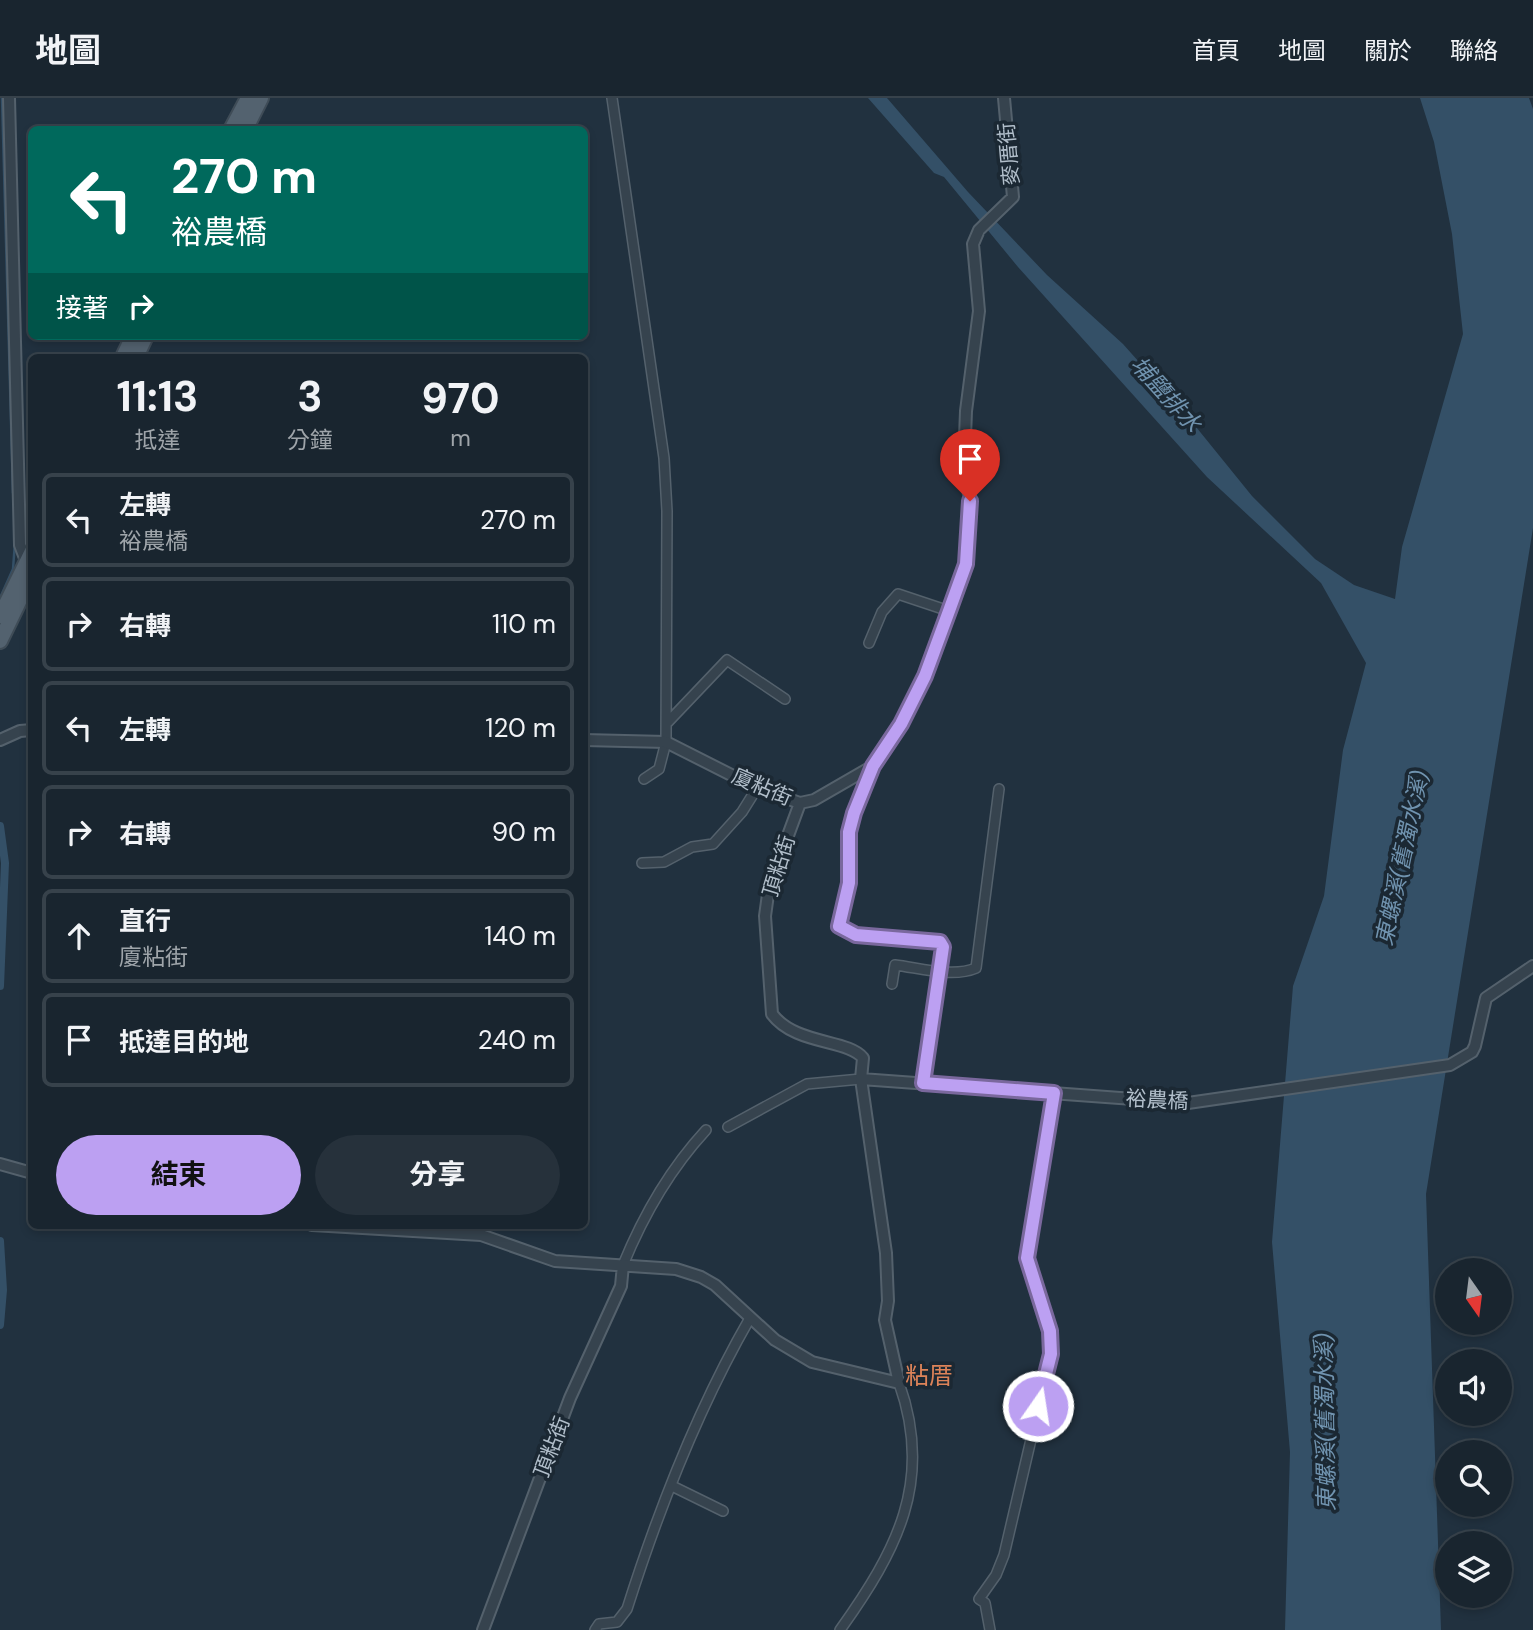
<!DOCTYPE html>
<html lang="zh-TW">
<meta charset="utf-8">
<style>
:root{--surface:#19252f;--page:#26313b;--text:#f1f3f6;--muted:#9fa5aa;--line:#37424b;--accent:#bca0f2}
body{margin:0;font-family:"DM Sans","Noto Sans TC",sans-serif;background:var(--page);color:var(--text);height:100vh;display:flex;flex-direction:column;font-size:26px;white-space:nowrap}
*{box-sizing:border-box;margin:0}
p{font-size:23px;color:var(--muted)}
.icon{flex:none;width:38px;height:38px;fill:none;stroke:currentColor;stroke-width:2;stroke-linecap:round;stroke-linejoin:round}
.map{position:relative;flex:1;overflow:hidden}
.details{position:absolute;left:28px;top:256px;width:560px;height:875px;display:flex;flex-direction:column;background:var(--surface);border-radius:10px;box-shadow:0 4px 10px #0003,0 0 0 2px var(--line)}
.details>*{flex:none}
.guide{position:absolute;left:28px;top:28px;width:560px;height:214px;border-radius:10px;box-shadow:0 4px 10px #0003,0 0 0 2px var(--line);background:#00695c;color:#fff;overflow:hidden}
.needle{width:46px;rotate:166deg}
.controls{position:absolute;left:1435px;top:1160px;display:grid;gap:14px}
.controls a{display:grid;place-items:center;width:77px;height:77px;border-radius:50%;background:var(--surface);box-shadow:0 4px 10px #0003,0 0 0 2px var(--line);font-size:35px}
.pin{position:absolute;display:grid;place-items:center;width:60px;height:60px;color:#fff;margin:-72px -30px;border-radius:50% 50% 50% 0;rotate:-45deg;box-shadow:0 0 7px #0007}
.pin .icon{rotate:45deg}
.me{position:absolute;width:77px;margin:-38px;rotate:13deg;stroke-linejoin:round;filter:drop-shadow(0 0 5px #0008)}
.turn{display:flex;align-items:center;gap:24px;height:147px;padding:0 28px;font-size:32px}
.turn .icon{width:91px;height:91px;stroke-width:2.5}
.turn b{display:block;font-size:49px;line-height:60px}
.then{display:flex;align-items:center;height:66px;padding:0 28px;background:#0003;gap:14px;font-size:26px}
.eta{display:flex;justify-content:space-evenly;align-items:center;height:119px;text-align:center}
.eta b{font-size:42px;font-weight:700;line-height:49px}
.button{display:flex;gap:14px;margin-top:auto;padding:14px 28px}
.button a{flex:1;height:80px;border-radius:42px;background:var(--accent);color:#111;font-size:28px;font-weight:700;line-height:80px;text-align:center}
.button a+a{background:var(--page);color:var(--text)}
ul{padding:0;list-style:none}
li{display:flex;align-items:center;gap:21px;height:94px;margin:0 14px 10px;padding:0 14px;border:4px solid var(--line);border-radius:10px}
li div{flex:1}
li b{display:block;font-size:26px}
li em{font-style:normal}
header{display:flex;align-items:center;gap:42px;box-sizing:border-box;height:98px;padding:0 35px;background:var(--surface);border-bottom:2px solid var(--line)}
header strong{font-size:33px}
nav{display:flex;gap:38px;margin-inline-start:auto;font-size:24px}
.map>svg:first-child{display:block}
.water{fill:#345067}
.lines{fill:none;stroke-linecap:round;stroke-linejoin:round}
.stream{stroke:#345067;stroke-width:2.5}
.canal{stroke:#345067;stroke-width:8}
.minor-casing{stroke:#54616c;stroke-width:12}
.tertiary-casing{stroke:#54616c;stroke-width:14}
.primary-casing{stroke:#3f4c57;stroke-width:18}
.minor{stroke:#36434e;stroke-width:9}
.tertiary{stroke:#36434e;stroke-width:10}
.primary{stroke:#53626f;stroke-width:14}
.route-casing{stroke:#7a689d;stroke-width:18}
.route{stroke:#bca0f2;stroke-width:12}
.labels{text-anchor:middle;stroke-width:7;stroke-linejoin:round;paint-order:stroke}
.street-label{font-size:21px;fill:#b1beca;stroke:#1b2833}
.water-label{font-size:23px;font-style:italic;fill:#7093af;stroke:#1b2833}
.quarter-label{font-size:24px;fill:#dd8359;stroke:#1b2833}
</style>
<header>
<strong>地圖</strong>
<nav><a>首頁</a><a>地圖</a><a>關於</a><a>聯絡</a></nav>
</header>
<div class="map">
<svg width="1533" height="1532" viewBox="0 0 1533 1532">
<rect width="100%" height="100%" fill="#21313f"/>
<!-- water -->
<path class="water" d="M868 0H887L968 94 1047 177 1123 246 1188 319 1252 398 1315 461 1354 487 1395 501 1402 449 1463 236 1452 136 1434 44 1420 0H1529L1533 11V430L1426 1096 1441 1532H1285L1290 1354 1272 1144 1293 888 1324 798 1343 652 1366 565 1321 485 1207 379 1018 169 944 79 934 75Z"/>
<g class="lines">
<!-- stream -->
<path class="stream" d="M2 0 13 395
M0 500 13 471 15 444"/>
<!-- canal -->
<path class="canal" d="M0 728 5 765 0 888
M0 1143 3 1192 0 1227"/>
<!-- minor casing -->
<g class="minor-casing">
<path id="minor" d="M612 0 664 360 667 413 666 644 659 671 644 681
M869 545 882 514 898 496 949 513
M668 624 727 562 785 601
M873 668 849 734V785L839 828 856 837 940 844 943 849 923 985
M642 765 664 764 692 749 713 746 742 714 757 690
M892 886 895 867C920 870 953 880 976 870L999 691
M728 1029 807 986 861 981
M623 1167C643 1118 670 1071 706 1032
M672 1388 723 1413
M595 1532 599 1526 617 1524 627 1511C659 1410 697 1312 750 1220
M840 1532C897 1452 934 1383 899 1285
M990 1532 985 1505 979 1501 996 1477 1004 1457 1051 1256 1048 1221 1027 1160 1054 995"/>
</g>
<!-- tertiary casing -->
<g class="tertiary-casing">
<path id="tertiary" d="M9 0 20 447 28 468
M0 642 20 633 32 632
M584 642 666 644 757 690 800 705 814 702 873 668 902 626 925 577 966 466 970 403 964 366 966 313 979 213 973 146 979 132 1013 99 1004 0
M861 981 1188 1005 1450 967 1472 954 1475 948 1486 900 1533 868
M0 1066 32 1075
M312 1127 481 1137 555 1163 676 1171 701 1179 715 1187 775 1242 812 1264 899 1285 885 1222 888 1203 886 1155 861 981 863 960C848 941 795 947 772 916L765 818 769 789 800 705
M483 1532 570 1300 621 1188 623 1167"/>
</g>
<!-- primary casing -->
<g class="primary-casing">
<path id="primary" d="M231 32 248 0
M245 32 261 0
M123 259 133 238
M136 259 146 238
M0 518 32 453
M0 543 32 477"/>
</g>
<!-- minor -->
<use href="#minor" class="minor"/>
<!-- tertiary -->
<use href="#tertiary" class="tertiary"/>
<!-- primary -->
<use href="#primary" class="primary"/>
</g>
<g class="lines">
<!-- route casing -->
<g class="route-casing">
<path id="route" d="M970 403 966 466 949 513 925 578 901 626 873 668 854 715 849 734V785L839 828 856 837 940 844 943 849 923 985 1054 995 1027 1160 1050 1233 1051 1256 1038 1308"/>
</g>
<!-- route -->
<use href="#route" class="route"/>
</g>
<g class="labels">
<!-- street labels -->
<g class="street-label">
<text transform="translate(1009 56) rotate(-95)" y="7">麥厝街</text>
<text transform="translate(762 689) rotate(23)" y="7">廈粘街</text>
<text transform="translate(779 768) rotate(-73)" y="7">頂粘街</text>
<text transform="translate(1157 1002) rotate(3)" y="7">裕農橋</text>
<text transform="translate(552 1349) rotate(-69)" y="7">頂粘街</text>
</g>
<!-- water labels -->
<g class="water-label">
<text transform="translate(1166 296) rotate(48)" y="8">埔鹽排水</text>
<text transform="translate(1402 760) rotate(-78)" y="8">東螺溪(舊濁水溪)</text>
<text transform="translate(1325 1324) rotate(-91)" y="8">東螺溪(舊濁水溪)</text>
</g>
<!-- quarter labels -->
<g class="quarter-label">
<text x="929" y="1286">粘厝</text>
</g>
</g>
</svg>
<div class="controls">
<a><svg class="needle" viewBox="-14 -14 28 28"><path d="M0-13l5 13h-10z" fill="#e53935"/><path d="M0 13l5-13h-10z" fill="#9fa5aa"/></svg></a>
<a><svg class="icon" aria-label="sound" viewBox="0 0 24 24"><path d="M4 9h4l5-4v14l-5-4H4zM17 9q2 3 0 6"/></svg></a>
<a><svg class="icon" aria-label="search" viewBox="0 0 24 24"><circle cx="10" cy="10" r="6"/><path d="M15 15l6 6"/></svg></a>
<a><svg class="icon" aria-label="layers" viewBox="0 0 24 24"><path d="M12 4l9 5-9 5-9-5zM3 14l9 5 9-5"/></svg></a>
</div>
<div class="pin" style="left:970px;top:403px;background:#d93025"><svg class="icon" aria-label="arrive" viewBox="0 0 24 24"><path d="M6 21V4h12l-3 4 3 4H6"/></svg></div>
<svg class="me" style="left:1038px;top:1308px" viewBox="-20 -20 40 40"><circle r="17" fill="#bca0f2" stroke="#fff" stroke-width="3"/><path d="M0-11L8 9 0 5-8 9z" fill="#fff"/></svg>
<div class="guide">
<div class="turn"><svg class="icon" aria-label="left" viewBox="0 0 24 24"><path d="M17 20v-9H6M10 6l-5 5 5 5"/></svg><div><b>270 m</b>裕農橋</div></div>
<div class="then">接著<svg class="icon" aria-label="right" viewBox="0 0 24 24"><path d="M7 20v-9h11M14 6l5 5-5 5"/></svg></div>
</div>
<section class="details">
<div class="eta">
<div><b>11:13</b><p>抵達</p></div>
<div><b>3</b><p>分鐘</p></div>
<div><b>970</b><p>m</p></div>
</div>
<ul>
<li><svg class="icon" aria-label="left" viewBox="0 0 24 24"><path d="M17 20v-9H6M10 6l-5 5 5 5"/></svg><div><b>左轉</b><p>裕農橋</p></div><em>270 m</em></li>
<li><svg class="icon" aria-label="right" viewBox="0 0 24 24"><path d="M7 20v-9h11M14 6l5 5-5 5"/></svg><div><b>右轉</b></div><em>110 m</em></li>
<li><svg class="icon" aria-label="left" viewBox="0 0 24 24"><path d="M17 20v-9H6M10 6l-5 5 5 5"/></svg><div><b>左轉</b></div><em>120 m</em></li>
<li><svg class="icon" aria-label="right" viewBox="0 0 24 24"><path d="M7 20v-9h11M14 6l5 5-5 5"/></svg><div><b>右轉</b></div><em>90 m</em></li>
<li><svg class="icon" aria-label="ahead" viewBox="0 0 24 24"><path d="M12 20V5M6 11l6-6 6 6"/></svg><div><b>直行</b><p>廈粘街</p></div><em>140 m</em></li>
<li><svg class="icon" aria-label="arrive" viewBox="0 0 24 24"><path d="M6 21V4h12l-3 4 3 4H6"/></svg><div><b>抵達目的地</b></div><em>240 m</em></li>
</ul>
<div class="button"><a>結束</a><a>分享</a></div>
</section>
</div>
